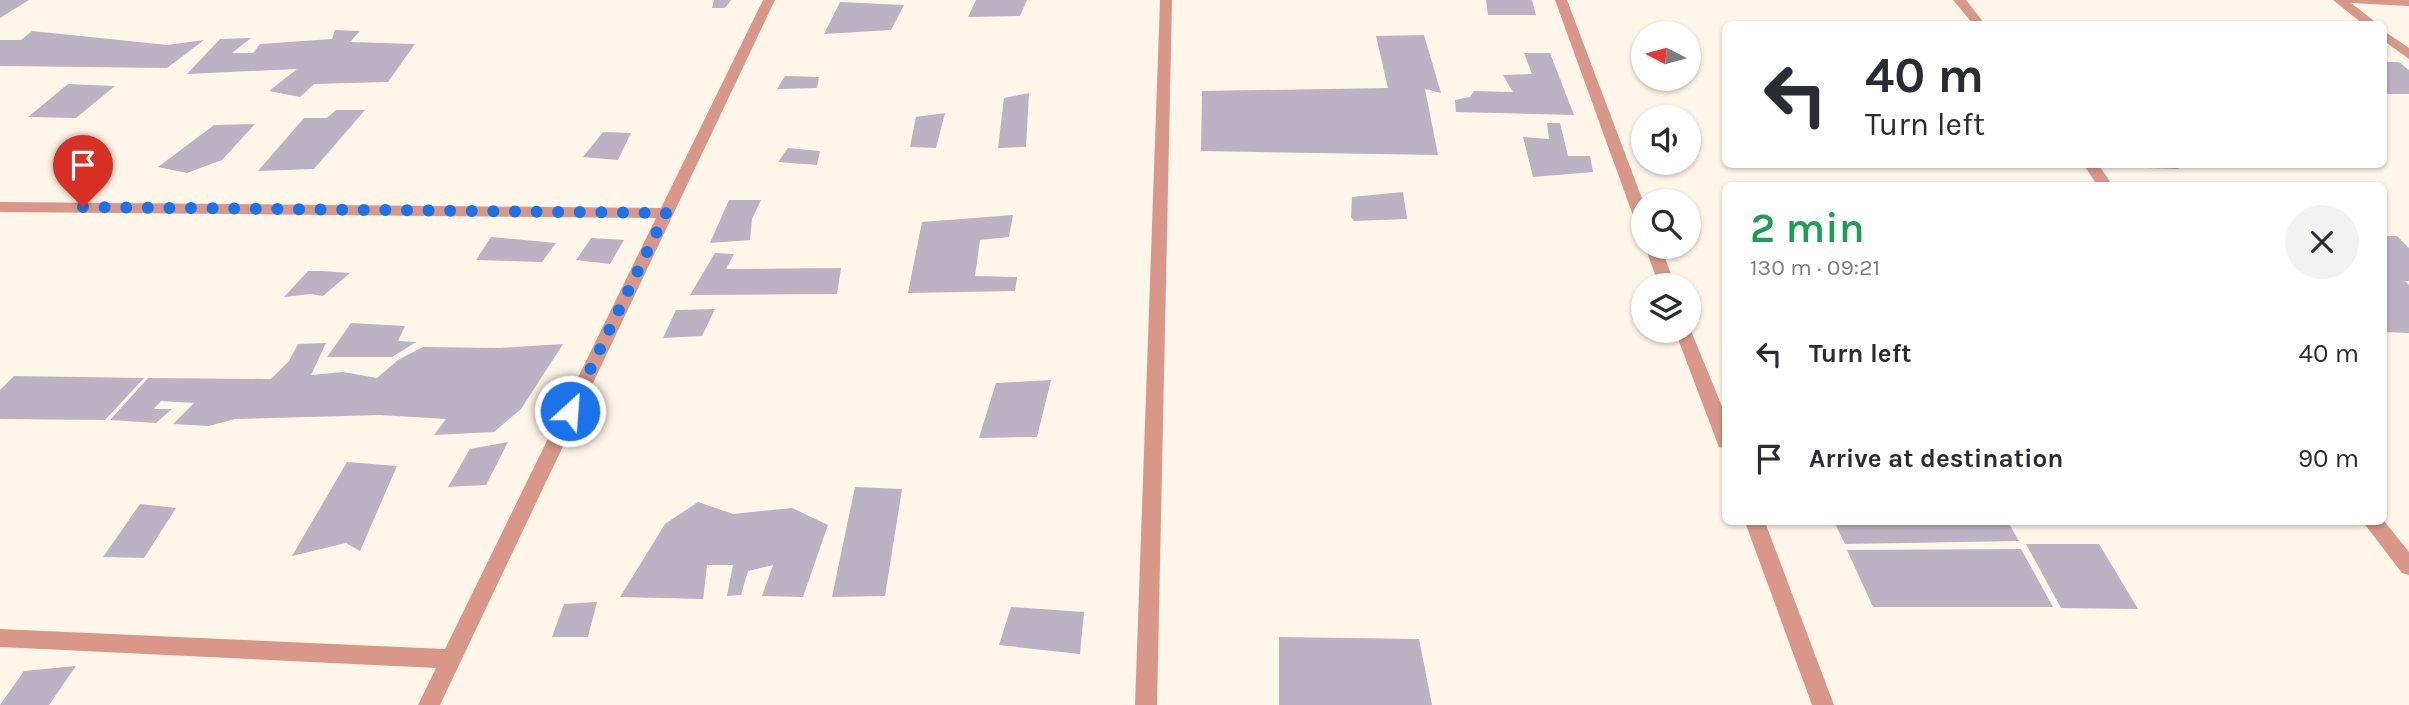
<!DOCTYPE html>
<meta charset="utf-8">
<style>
:root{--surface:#fff;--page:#f2f2f3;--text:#2b2b33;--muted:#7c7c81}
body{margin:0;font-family:Karla,sans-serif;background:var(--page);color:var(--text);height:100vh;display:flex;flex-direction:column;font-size:26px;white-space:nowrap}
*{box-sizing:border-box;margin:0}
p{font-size:23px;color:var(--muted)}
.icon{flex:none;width:38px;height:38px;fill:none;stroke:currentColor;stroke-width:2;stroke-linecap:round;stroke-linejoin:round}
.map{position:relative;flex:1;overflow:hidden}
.drawer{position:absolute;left:1722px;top:182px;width:665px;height:343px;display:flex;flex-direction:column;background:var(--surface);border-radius:10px;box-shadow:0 2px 5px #0004}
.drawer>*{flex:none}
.hud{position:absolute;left:1722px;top:21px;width:665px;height:147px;border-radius:10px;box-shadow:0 2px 5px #0004;background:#fff;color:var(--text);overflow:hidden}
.needle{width:46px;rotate:276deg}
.fabs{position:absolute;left:1631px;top:21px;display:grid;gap:14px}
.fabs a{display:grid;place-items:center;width:70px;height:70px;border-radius:50%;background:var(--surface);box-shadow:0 2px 5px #0004;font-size:35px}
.pin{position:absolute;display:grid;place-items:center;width:60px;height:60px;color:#fff;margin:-72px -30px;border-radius:50% 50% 50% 0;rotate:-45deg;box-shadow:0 0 7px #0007}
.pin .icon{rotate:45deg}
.me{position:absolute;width:77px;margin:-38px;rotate:26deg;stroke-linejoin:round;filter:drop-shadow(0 0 5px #0008)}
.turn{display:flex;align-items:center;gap:24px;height:147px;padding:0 28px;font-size:32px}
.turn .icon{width:91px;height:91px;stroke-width:2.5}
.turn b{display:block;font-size:49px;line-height:60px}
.round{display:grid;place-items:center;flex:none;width:74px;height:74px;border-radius:37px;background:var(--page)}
.overview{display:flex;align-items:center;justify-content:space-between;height:119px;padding:0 28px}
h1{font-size:42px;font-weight:600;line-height:52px;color:#1e9e55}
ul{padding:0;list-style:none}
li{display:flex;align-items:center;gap:21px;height:105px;padding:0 28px}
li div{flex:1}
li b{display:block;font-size:26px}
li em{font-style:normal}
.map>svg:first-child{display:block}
.building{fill:#bbb2c3}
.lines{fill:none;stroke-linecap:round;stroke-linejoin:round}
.minor{fill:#d89789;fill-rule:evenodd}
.route{stroke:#1a73e8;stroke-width:12;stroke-dasharray:0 21.6}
</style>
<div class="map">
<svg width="2409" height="705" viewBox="0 0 2409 705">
<rect width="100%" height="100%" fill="#fef6e8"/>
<!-- building -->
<path class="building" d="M0 0H29L0 18Z
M714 0H731L725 8H712Z
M976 0H1027L1020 16 968 17Z
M1486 0H1532L1536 15H1488Z
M840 2 904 5 891 30 824 34Z
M335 30 360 31 350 42 415 44 388 82 314 84 300 97 269 91 297 69 187 74 220 39 251 38 232 53H253L260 44 332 39Z
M32 31 167 45 204 40 167 68 0 66V40H21Z
M1424 35 1441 93 1425 89 1438 155 1201 151 1202 91 1388 88 1376 36Z
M1524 53H1550L1574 115 1456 112 1455 100 1470 97 1474 91 1513 92 1503 75 1532 74Z
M2384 62H2399L2409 70V94H2384Z
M785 76 819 77 817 88 777 89Z
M68 84 115 86 76 118 28 117Z
M1029 93 1026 147 998 148 1004 98Z
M336 110H365L314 169 258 171 304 118H327Z
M945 113 936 148 910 147 916 117Z
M1547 123H1560L1568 156H1590L1593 172 1533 177 1523 137 1549 139Z
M255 124 222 160 187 173 158 167 214 125Z
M603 132 631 133 618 160 583 157Z
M788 148 820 151 817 165 778 162Z
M2141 164H2175L2179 169 2144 168Z
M1403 192 1407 219 1354 221 1351 217 1352 197Z
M729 200H761L752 219 750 240 710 243Z
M1013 215 1009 237 980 240 975 276 1017 277 1015 291 908 293 922 222Z
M2384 236H2397L2409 248V281H2405L2409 285V333L2384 332Z
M491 237 556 243 542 262 476 260Z
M591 238 624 240 610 264 576 260Z
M715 253 734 254 726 269 841 268 837 294 690 295Z
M308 271H322L350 273 323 296 311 294 284 297Z
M715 309 702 336 663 338 676 310Z
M351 323 405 326 398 341 416 342 392 357H327Z
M326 343 311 375 343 372 377 378 398 360 423 347 499 348 563 344 521 409 494 432 434 435 446 419 380 415 235 419 209 426 173 424 194 403 161 401 154 409H172L156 423 110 420 148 378 271 379 289 361 298 344Z
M14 376 144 378 105 420 0 419V390Z
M1051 380 1037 437 979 438 996 383Z
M508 442 486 485 448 487 470 449Z
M347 462 397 466 360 551 346 543 292 556Z
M855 487 902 489 885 596 832 597Z
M698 502 733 514 792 508 828 525 803 597 762 596 773 565 748 571 741 595 727 596 733 565H707L703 599 620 597 665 524Z
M140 504 176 508 144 558 103 557Z
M1834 522H2008L2019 541 1845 544Z
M2026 544H2099L2138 609 2061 608Z
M2021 549 2053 607H1873L1847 550Z
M597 602 588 637H552L564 604Z
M1011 607 1084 612 1080 654 999 645Z
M1279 637 1419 639 1432 705H1279Z
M76 666 49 705H0L24 671Z"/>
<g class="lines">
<!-- minor -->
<path class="minor" d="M763 0H775L440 705H418L436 668 0 647V629L445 649 656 218 0 212V202L661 208Z
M1160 0H1172L1157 705H1135Z
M1555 0H1567L1643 201V226L1635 221Z
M1953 0H1966L1985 24H1973Z
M2333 0H2409V6L2351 3 2378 24H2363Z
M2384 31 2409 48V59L2384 41Z
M2083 164H2098L2113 186H2098Z
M1645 247H1661L1675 285H1659Z
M1689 326 1726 416V449L1719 447 1717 442 1675 331H1689Z
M2384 521 2409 552V575L2402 573 2363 522Z
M1745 522H1765L1834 705H1812Z"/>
</g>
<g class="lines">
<!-- route -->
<path class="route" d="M83 207 666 213 570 411"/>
</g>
</svg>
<div class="fabs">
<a><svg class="needle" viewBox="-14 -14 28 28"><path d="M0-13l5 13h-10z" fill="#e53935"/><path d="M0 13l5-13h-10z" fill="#7c7c81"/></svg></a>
<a><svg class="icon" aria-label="sound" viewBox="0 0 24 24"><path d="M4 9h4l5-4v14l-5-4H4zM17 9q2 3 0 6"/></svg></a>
<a><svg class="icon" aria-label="search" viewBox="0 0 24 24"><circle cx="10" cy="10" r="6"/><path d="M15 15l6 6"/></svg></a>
<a><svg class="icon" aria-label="layers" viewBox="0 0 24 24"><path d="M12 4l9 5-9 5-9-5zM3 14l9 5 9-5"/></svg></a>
</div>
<div class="pin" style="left:83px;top:207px;background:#d93025"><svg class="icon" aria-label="arrive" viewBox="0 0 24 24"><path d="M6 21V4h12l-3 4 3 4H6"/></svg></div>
<svg class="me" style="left:570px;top:411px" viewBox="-20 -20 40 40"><circle r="17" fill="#1a73e8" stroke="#fff" stroke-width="3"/><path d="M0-11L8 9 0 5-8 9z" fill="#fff"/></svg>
<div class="hud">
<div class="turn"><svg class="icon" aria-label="left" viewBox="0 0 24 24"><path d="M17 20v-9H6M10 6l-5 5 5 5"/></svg><div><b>40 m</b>Turn left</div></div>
</div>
<section class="drawer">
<div class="overview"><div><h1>2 min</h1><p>130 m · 09:21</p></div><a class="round"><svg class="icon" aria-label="close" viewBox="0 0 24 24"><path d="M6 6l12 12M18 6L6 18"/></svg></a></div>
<ul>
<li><svg class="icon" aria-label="left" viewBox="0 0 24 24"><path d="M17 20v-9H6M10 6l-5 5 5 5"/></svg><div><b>Turn left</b></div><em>40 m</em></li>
<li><svg class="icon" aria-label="arrive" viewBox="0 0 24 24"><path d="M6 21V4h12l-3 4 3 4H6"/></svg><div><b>Arrive at destination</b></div><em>90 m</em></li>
</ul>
</section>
</div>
